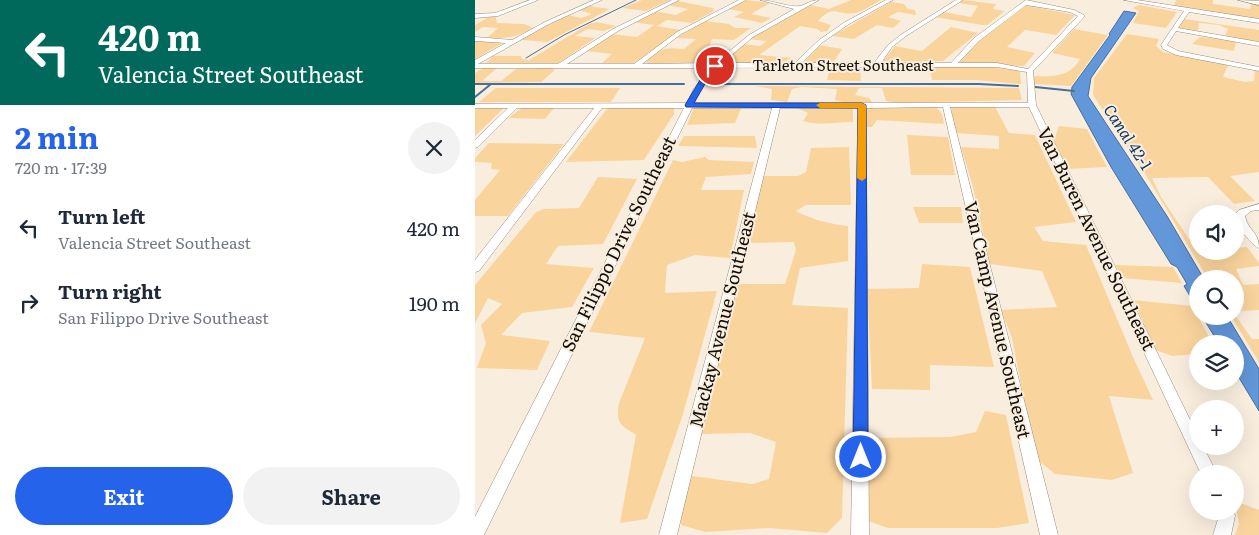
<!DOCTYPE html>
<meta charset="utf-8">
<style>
:root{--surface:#fff;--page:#f2f2f3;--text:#1f2937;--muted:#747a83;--accent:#2563eb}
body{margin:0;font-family:Literata,serif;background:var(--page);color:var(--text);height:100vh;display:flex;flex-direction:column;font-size:19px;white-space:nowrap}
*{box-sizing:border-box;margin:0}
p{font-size:16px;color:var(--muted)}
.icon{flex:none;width:28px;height:28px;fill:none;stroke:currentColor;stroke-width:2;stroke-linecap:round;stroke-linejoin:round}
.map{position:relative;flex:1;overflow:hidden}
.side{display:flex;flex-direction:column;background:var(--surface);width:475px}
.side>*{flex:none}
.banner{background:#00695c;color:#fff;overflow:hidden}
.fabs{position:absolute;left:714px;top:205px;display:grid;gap:10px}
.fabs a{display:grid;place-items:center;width:55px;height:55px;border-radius:50%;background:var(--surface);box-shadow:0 5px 20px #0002;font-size:25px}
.pin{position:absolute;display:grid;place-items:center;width:42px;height:42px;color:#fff;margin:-21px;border:2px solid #fff;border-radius:50%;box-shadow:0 1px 5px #0007}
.me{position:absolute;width:55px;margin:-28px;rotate:0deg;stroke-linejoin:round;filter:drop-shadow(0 0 4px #0008)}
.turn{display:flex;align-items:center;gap:18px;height:105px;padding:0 15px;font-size:22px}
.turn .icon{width:65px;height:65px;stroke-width:2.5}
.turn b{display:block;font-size:35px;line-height:42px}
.round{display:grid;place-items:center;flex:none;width:52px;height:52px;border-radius:26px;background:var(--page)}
.overview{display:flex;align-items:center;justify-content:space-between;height:85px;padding:0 15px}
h1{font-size:30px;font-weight:700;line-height:38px;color:var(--accent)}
.primary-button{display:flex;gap:10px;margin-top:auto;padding:10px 15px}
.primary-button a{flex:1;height:58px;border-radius:30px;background:var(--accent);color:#fff;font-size:20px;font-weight:700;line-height:58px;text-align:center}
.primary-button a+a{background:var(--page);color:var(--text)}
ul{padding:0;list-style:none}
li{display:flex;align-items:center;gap:15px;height:75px;padding:0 15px}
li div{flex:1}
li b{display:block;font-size:19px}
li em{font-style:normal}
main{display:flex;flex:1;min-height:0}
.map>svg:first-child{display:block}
.green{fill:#fad49d}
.water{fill:#6297da;stroke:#4a6e9b}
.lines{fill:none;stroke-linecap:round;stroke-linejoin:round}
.stream-far1{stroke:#4a6e9b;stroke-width:1}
.stream{stroke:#4a6e9b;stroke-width:2}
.minor-casing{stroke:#968c7e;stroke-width:1}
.minor{fill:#fff;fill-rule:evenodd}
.route{fill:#2563eb;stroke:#184099}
.slow{fill:#f59e0b}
.labels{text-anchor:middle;stroke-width:4;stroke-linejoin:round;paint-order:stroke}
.far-street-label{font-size:15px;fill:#120e09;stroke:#f9eede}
.far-water-label{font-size:16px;font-style:italic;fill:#133762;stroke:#f9eede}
.street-label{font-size:18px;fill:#120e09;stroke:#f9eede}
</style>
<main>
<section class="side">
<div class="banner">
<div class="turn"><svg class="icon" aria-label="left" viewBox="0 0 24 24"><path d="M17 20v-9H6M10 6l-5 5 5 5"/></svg><div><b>420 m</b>Valencia Street Southeast</div></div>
</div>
<div class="overview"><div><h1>2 min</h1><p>720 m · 17:39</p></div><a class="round"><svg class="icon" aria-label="close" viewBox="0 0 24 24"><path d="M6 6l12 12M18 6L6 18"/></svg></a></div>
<ul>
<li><svg class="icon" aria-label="left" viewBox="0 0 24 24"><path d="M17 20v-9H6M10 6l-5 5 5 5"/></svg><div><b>Turn left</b><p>Valencia Street Southeast</p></div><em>420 m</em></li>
<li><svg class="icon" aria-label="right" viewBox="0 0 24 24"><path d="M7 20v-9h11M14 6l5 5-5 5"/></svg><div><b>Turn right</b><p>San Filippo Drive Southeast</p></div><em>190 m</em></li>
</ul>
<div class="primary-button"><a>Exit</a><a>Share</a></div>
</section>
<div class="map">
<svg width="784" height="535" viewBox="0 0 784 535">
<rect width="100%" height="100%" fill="#f9eede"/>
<!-- green -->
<path class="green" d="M167 0H195L171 11 147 8Z
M272 0 295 3 276 14 296 18 287 23 259 17 269 12 253 9Z
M376 0H406C398 4 388 12 380 13 362 16 359 3 343 21L356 25 352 31 346 32 342 29 325 26 284 55 317 58 306 63H252V59L268 44 285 46 292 41 274 39 335 5 354 9Z
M488 0 521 4 518 9 530 11 512 25H507L460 17 468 12 496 17 503 6 484 3Z
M701 0H738V4L775 9 776 3 784 4V20L699 6Z
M203 1 238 8 239 11 217 23 192 20 182 26 206 30 159 63H127L137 54 111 51 135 34 162 37 179 25 157 22 179 11 201 15 213 9 193 5Z
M416 2 429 4 433 9 440 10 441 15 423 12 413 17 426 21 418 28 402 25 379 39 357 36Z
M550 5 600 15 581 35 550 30 532 47 560 53 549 66 486 63 483 61 495 47Z
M664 5 702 12 691 28 658 23 664 11 658 8Z
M114 6 135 9 72 42 48 40V38L93 15 106 18 117 14 104 10Z
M14 17H21L22 23 49 24 58 28C42 37 31 39 12 38L23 28 8 27 0 32V25Z
M709 19 784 30V42L750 36 753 29 744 25 724 23 723 31 704 28Z
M230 21 254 24 260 28H276L259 40 237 39 234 47 249 48C229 70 201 64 173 63L171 61C186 48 189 47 209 49L221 39 201 38Z
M121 22 141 26 129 31 113 29 100 36 120 38 84 63H11L18 56H46L47 59 54 60 114 24Z
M476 27 503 33 468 61 407 62 420 46 447 51Z
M599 29 633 35 596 86 559 84 558 78 560 76C579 77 596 76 605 59L577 53Z
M652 34 684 39 681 46 688 52 753 65 748 77 770 82 779 81 780 70 784 71V172L755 176 780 201 759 204 733 177 677 178 686 197 722 251H760V248L772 247 784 263V266L761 269 768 285 784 284V310L760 311V279H733L671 175 618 95 619 78Z
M725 37 761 41 759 51 717 44Z
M0 40 26 43V44L0 59Z
M344 45 367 49 358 63 329 62Z
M355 67H385L386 81 352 80Z
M455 67H515L545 71 546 84 501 80H457Z
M8 68H22L7 81H26L41 69 76 68 80 70 66 82 0 83V73Z
M280 86 544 88 547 100 422 103 411 101 407 88H384L380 95 394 98 397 102H368L360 100 362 89 326 87 317 89 312 102 296 100 297 89Z
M21 88H145L136 102H4Z
M267 106 260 123 212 125 219 107Z
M74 107 79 108 70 119 33 118 47 108Z
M137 107 199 108V114L169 160 91 162 131 110Z
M320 107H378V122C360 122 345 126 328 121L333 113Z
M461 107 467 114 469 124 402 120 397 127H390L391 109 393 108Z
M476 107H520L534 133 560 135 601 222 559 227 568 241 611 245 658 357 678 400 634 396 658 473 637 480 580 474 560 458 537 338 526 310 582 307 567 271 515 264 498 187 486 147 524 149V136L481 133Z
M0 108H29L0 136Z
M584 126 612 129 632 167 592 169 578 143Z
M432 135 473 137 480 175H436Z
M209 136H280L282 148 203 146Z
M14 143 89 144 33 216H0V200L25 170 16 169 17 163 0 162V158Z
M374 147 376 205H331L321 211C338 220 355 224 373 226V261L325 268 317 305 373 308 367 518 352 533 294 528 230 532 206 525 207 504 217 476 277 484 294 479 301 442 275 433 226 434 263 284H310L321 250 319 242 272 243 288 176H323L331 172 336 148Z
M230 157 234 160 279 162 276 174 231 177 226 190H269L255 258 220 255 192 265 190 293 242 291 208 414 172 519 145 523 161 435C146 425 140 424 144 403L170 338 114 332 198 160 207 162Z
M123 177 162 179 128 244 83 246 71 264 119 268 97 307 47 313 26 335 75 341 62 370 2 368 11 343 6 325 27 304 13 298 0 323V285L61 212 69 209 104 208Z
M438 207H486L488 223H444Z
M447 264 495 267 519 367 455 365V390L397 389 392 289 444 288Z
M640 265 698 267 707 283 647 278Z
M658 300 717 306 738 344H722V354L697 356 681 350Z
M760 315 777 339H784V362L756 316Z
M510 411 531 415 554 523 522 528H413L393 521 394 438 475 437 501 432Z
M760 501 784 510V535H760L764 524Z"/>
<!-- water -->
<path class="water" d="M649 11 661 13 616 78 613 96 692 216 729 279H722V308L709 286 712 284 702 267 696 264 636 167 596 94 597 87 635 35 634 34Z
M727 316H752L784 369V411L760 371V344H744Z"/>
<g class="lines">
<!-- stream-far1 -->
<path class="stream-far1" d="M51 58 89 35 161 0"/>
<!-- stream -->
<path class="stream" d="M0 84H209
M234 84H504L543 86
M560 87 599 91
M0 97 16 84"/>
<!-- minor casing -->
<g class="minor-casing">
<path id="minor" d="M55 0H63L23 16 0 18V14L20 13Z
M119 0H127L74 24 3 64H83L138 29 197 0H204L143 31 92 64H159L202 32 264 0H271L206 34 167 64 240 63 274 35 319 9 285 0C296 0 316 8 325 6 332 4 336 0 344 0L278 37 247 63H320L344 40 370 22 411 0H418L374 24 348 42 327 63H399L413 45 427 34 481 0H488L431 36 417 47 406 63H476L499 38 551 0 599 10 609 15V17L558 71 561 105 722 434V446H728L742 474H726L554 107H475L583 535H565L468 107 391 108 394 535H376L383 108H305L202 535H184L297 108H217L9 535H0V517L209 108H127L4 271 0 272V260L119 108H42L3 147 0 148V140L33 108H0V104L212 103 219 88 236 68H0V60L31 43 0 41V37L37 40 70 22ZM551 5 595 12 603 16 553 69 522 63H483L504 41ZM397 67H522L552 72 553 103H219L226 88 243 68Z
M649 0H662L784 19V23L714 12 703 28 784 42V46L701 31 692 45 703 51 784 67V71L701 55 688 49 686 45 709 11Z
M763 0 784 1V5Z
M784 204V210L776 211 770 216C773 231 784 231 784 248 777 246 760 224 760 217 760 214 762 212 764 210Z
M743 511H759L760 516 756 535H738L744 516Z"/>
</g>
<!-- minor -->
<use href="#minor" class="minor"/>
</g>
<!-- route -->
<path class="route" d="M238 64 244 66 234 77 219 103H387L391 105 393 457 391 462 386 464 380 462 378 457 383 108 211 107 210 105 228 75Z"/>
<!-- slow -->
<path class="slow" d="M387 103 391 105V178L387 181 382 178 383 108H345L341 105 345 103Z"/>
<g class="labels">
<!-- far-street labels -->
<g class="far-street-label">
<text x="368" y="71">Tarleton Street Southeast</text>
</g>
<!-- far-water labels -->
<g class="far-water-label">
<text transform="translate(653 137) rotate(57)" y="6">Canal 42-1</text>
</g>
<!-- street labels -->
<g class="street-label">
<text transform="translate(621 239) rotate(64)" y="6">Van Buren Avenue Southeast</text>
<text transform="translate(144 244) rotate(-64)" y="6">San Filippo Drive Southeast</text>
<text transform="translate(248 320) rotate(-76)" y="6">Mackay Avenue Southeast</text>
<text transform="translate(522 320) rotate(77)" y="6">Van Camp Avenue Southeast</text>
</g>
</g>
</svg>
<div class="fabs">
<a><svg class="icon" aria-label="sound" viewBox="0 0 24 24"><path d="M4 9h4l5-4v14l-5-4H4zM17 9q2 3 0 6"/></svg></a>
<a><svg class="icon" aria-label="search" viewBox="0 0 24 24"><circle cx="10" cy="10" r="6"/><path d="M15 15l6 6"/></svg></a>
<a><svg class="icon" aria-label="layers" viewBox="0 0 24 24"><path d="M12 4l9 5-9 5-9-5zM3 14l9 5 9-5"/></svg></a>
<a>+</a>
<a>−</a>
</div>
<div class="pin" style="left:240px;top:66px;background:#d93025"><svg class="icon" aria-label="arrive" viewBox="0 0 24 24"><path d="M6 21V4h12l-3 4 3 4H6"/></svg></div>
<svg class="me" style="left:386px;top:457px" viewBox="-20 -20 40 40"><circle r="17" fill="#2563eb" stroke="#fff" stroke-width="3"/><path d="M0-11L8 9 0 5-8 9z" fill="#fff"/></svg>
</div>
</main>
